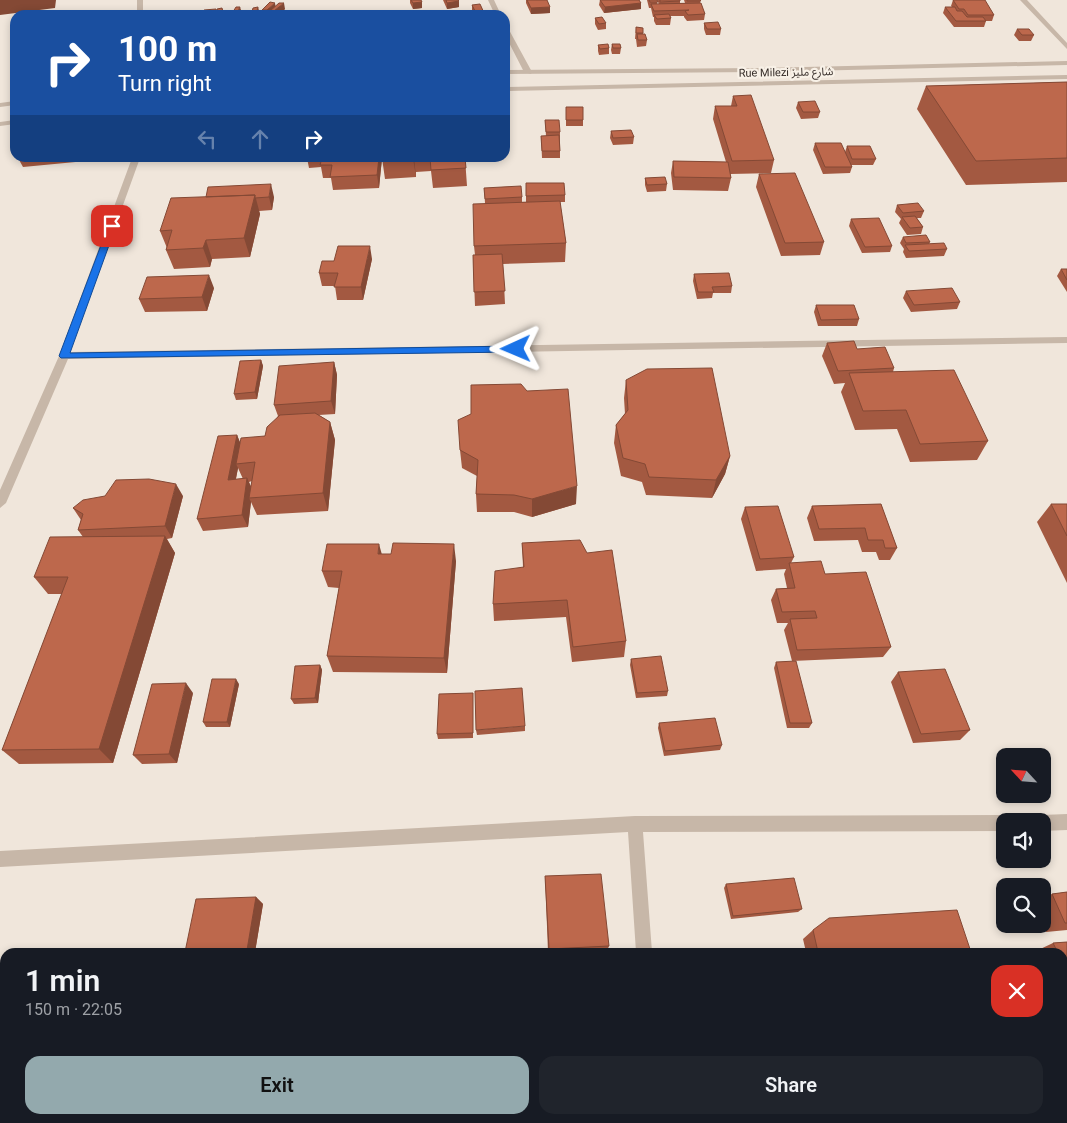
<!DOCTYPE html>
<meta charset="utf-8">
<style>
:root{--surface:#171b24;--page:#20242c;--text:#f1f3f6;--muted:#9ea1a6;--accent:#93a9ad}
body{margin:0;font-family:Roboto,"Noto Sans Arabic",sans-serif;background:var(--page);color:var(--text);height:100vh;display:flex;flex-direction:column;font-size:19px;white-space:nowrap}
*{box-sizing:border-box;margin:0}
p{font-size:16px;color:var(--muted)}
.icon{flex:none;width:28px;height:28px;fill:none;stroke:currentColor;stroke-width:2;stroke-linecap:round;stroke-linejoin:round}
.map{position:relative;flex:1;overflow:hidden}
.sheet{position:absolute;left:0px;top:948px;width:1068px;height:176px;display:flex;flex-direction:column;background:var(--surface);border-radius:15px 15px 0 0;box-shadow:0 2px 8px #0003}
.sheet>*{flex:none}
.guide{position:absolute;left:10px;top:10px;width:500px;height:152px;border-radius:15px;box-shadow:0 2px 8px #0003;background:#1a4fa0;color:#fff;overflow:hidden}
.needle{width:32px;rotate:296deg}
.fabs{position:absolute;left:996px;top:748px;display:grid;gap:10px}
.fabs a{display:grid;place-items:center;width:55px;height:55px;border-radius:10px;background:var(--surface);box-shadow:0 2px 8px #0003;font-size:25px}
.pin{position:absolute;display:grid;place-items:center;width:42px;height:42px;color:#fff;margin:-21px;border-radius:10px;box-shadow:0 2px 8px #0006}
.me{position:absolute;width:55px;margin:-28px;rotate:269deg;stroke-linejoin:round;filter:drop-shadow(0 0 4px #0008)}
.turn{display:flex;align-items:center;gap:18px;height:105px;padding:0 25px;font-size:22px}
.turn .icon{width:65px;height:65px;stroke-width:2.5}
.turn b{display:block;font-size:35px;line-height:42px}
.lanes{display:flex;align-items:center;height:48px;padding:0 25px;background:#0003;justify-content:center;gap:25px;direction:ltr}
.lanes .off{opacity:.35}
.round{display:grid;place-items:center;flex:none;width:52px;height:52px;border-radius:15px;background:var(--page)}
.summary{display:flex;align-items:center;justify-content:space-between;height:85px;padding:0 25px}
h1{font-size:30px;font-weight:600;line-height:38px}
.primary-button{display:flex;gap:10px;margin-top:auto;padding:10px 25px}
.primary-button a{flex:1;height:58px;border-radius:15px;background:var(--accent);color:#111;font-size:20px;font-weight:600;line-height:58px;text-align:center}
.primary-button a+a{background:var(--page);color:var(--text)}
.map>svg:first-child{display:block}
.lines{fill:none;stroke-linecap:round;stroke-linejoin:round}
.minor{fill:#c7b7a8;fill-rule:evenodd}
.tertiary{fill:#c7b7a8;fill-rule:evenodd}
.wall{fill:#a35941;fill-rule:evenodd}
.shaded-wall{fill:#844935}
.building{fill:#bd684c;stroke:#844935}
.route{fill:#1a73e8;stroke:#114b97}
.labels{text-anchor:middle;stroke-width:4.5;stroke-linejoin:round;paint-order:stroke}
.far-street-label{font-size:11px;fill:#352c28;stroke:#f8f1e7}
</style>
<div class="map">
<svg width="1067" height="1123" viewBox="0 0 1067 1123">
<rect width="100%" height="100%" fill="#f0e6db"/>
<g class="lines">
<!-- minor -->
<path class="minor" d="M137 0H143V15H137Z
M488 0H494L501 15H495Z
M1020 0H1027L1067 43V49Z
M505 26 508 28 532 72 531 74 524 72 505 35Z
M132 158H140L70 352 1067 337V343L68 359 6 503 0 508V490L59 356Z
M1067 814V830L1042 831V821H1035L1037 818 1042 815Z
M1005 815 1010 818 1012 821H1005V831L643 832 652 952H636L628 832 0 867V851L635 816Z
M647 1119H665L666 1123H648Z"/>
<!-- tertiary -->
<path class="tertiary" d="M1067 61V65L758 72 505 74V70L758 68Z
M1067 75V79L505 91V87Z
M15 101V105L0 107V103Z
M15 120V124L0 126V122Z"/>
</g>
<!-- wall -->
<path class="wall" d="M410 0H421L422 8 413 9 410 3Z
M443 0H458L459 7 447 9Z
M526 0H547L550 13 531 14 526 3Z
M600 0H639L641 3V9L604 13 599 5Z
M647 0H657V4H659L657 0H680V3H685L684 0H700V3L705 14 704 20 687 21 684 17V16H670L671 18 670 25H656L654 21V17H653L651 8H649Z
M953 0 994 15 992 21H986L984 27H954L943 13 945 7H952L951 6Z
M472 5 485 15H474L472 11Z
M276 6 285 9 278 15H271V14L270 15H264L262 10Z
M595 18 606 23V29L598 30 595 24Z
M704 23 721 29 720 35H706L704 29Z
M636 27 643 28V34L647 40 646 46 637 47 636 39H635Z
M1017 29 1034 35 1031 41H1019L1014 35Z
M612 44 621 48 620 54H612L611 50Z
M598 45 609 48V54L599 55 598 51Z
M1067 82V182L966 185 917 109 926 86Z
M733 96 774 160 771 173 730 174 731 178 728 191 673 190 671 173 673 161 726 162 713 119 715 106H731Z
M798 102 820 112 818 118 801 119 796 108Z
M566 107 583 120V126H566Z
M545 120 560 132V158H542L541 136H546Z
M611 131 634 137 633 144 613 145 610 138Z
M815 143 845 152 847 146 876 159 873 165H851L852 167 850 173 823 174 813 150Z
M18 158H87L86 161 23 167Z
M307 158H382L379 188 333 190 331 178H323L321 167 309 168Z
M382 158H465L467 186 433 188 431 171 416 172V177L385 179Z
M759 174 824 242 820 255 781 256 756 187Z
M645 178 667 184 666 191 647 192 645 185Z
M526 183 565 195V202H560L566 243 565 262 503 264 505 304 475 306 473 255H475L474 246 485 203 484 188 522 197V202H526Z
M204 197H274L272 210 259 211 260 214 250 257 212 259 210 267 174 269 166 250 167 248 160 231Z
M897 205 924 211 921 218H917L923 227 921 234 907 235 899 223 901 219 895 212Z
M851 219 892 246 890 252 862 253 849 226Z
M903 237 930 242 929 244 947 249 944 256 906 258 903 252 904 249 900 243Z
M372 259 363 300H337L335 286H322L319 273 334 261Z
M1061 269H1067V292L1057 276Z
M694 274 732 286 731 293H713L712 298 697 299 693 281Z
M214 288 207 311 145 312 139 299Z
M906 291 960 302 957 309 911 312 903 298Z
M816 305 859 319 857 326H818L814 312Z
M827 343 857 349 894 368 893 372 988 441 977 460 910 462 897 429 855 430 841 392 845 383 834 384 822 356Z
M261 360 263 366 257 399 236 400 234 394Z
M334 362 337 375 335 414 319 415 330 422 335 440 328 511 257 515 251 502 248 527 203 531 197 519 237 435 240 443 265 436 278 416 274 405ZM238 468 243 479H236ZM252 481 251 487 249 482Z
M626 380 730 456 725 474 712 498 646 495 642 482 621 476 614 443 616 425 625 414 624 398Z
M471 414 576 504 532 517 514 512H477L476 494 477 476 462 468 460 450Z
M183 496 172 538 167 539 175 553 113 763 19 764 2 750 62 594H48L34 577 83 537 78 530 81 520 73 508Z
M881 504 897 548 890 560H879L876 552H862L858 540 814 541 807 518 812 506Z
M1051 504H1067V583L1037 522Z
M745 507 794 557 791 563 825 574 891 647 883 657 792 661 784 630 788 623H777L771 600 776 589 787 588 784 574 786 569 756 571 741 519Z
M522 543 626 641 624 657 572 662 566 617 494 621 493 604 523 567Z
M382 554 456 561 447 673 333 672 327 656 339 588 328 587 322 571Z
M631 659 668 691 667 696 636 698 630 665Z
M776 662 812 723 809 728H787L774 668Z
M320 665 322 670 318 703 294 704 291 699Z
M898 672 970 730 960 740 913 743 891 682Z
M239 684 230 727H206L203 722Z
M193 693 177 763 142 764 133 755Z
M473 698V738L438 739 437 734Z
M659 723 722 745 720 750 664 756 658 728Z
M525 726V731L477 735 476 730Z
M545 876 609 946 607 951 587 952H548Z
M726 884 802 909 798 912 731 919 724 888Z
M1067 892V930L1046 932 1042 924V899L1052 894Z
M256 897 263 904 255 952H185Z
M813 930 971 952H806L803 939Z
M1067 942V1026L1062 1027V952H1034L1053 943Z"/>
<!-- shaded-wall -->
<path class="shaded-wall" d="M0 0H56L55 8 0 15Z
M459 1V7L447 9V3Z
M422 2V8L413 9V3Z
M275 3 276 9 270 11 271 14 269 15 267 10Z
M284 3 285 9 278 15H275L274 11Z
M641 3V9L604 13 605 7Z
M240 7 242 13 241 15H236Z
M258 7 260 14 259 15H256Z
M550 7V13L531 14V8Z
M379 158H382L379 188 377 175Z
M413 158H414L416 177Z
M271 184 274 197 272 210 269 197Z
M255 195 260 214 250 257 244 238Z
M206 240 212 259 210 267 203 248Z
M370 246 372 259 363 300 361 287Z
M209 275 214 288 207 311 202 297Z
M261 360 263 366 257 399 255 392Z
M334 362 337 375 335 414 331 401Z
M330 422 335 440 328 511 323 493Z
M237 435 242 447 236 464 238 468 233 492 228 480Z
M730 456 725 474 712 498 716 480Z
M247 478 253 491 249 498 251 502 248 527 242 515Z
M176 484 183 496 172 538 165 526Z
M577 486 576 504 532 517V499Z
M165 536 175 553 113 763 99 749Z
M379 544 384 562 378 554Z
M454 544 456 561 447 673 444 658Z
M320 665 322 670 318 703 315 698Z
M236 679 239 684 230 727 227 722Z
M186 683 193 693 177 763 169 754Z
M256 897 263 904 255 952H250L247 950Z
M475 1119H478V1123H475Z"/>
<!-- building -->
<path class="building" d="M411 0H421L422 2 413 3Z
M446 0H458L459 1 447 3Z
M527 0H547L550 7 531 8Z
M600 0H639L641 3 605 7Z
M649 0H657L658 2H650Z
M660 0H680V1L660 2Z
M687 0H700L701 1H687Z
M953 0H985L994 15H968L964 9H959Z
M270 2 275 3 267 10H262Z
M279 3H284L274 11H270Z
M701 3 705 14 688 15 685 11 689 10 654 11 651 4Z
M480 4 485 15H477L472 5Z
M236 7H240L236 15H231Z
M258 7 256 15H251L253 8Z
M945 7H955L957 11H962L967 17H983L986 21H956Z
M222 8 224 15H219L217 9Z
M216 9 218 15H205L204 10Z
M669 14 671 18 657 19 654 15Z
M602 17 606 23 599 24 595 18Z
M718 22 721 29H707L704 23Z
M636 27 643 28V33H636Z
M1017 29H1029L1034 35H1022Z
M637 34H645L647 40H638Z
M608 44 609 48 600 49 598 45Z
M612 44H620L621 48H613Z
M1067 82V158L976 161 926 86Z
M751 95 774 160 732 161 715 106H737L733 96Z
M815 101 820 112H803L798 102Z
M566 107H583V120H566Z
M545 120H559L560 132H546Z
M631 130 634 137 613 138 611 131Z
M559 135 560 151H542L541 136Z
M815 143H841L852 167H825Z
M847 146H870L876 159H852Z
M322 158H379L377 175 330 177 332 165H320Z
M382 158H413L382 160Z
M430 158H465L466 168 431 170Z
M673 161 728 162 731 178 674 177Z
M795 173 824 242 785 243 759 174Z
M665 177 667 184 647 185 645 178Z
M526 183H564L565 195 526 196Z
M271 184 269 197 255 198V195L206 197 208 187Z
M521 186 522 197 485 199 484 188Z
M255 195 244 238 206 240 203 248 166 250 172 230 160 231 171 198Z
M560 201 566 243 474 246 473 204Z
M918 203 924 211 903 213 897 205Z
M915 216 923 227 910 228 902 217Z
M879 218 892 246 865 247 851 219Z
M926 235 930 242 906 243 903 237Z
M944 243 947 249 909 251 905 245Z
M338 246H370L361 287H334L338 273H319L322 261H334Z
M502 254 505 291 474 292 473 255Z
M1061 269H1067V280Z
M729 273 732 286 712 287 714 292H698L694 274Z
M209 275 202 297 139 299 147 277Z
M952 288 960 302 914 305 906 291Z
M816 305H854L859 319 821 320Z
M854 341 857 349 885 347 894 368 838 371 827 343Z
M261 360 255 392 234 394 240 361Z
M334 362 331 401 274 405 279 366Z
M712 368 730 456 716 480 649 477 645 464 623 458 616 425 628 410 626 380 647 369Z
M954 370 988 441 920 444 906 410 863 411 849 373Z
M521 384 527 391 568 389 577 486 532 499 514 495 476 494 478 460 460 450 458 420 471 414V385Z
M315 413 330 422 323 493 249 498 255 462 236 464 241 438 265 436 267 427 280 415Z
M237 435 228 480 247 478 242 515 197 519 218 436Z
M149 479 176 484 165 526 78 530 83 514 73 508 83 500 105 496 116 480Z
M881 504 897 548H885L883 540H868L865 528 819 529 812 506Z
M1051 504H1067V536Z
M778 506 794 557 760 559 745 507Z
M165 536 99 749 2 750 68 577H34L50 537Z
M580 540 587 553 612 550 626 641 573 647 567 600 493 604 495 571 524 567 522 543Z
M393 543 454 544 444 658 327 656 342 571H322L327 544H379L378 554H391Z
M821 561 825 574 866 572 891 647 797 650 790 619 817 618 815 611 782 612 776 589 795 588 789 563Z
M661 656 668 691 637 693 631 659Z
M796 661 812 723H790L776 662Z
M320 665 315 698 291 699 295 666Z
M945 669 970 730 921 734 898 672Z
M212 679H236L227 722H203Z
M186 683 169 754 133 755 152 684Z
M522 688 525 726 476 730 475 691Z
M473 693V733L437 734 439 694Z
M715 718 722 745 665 751 659 723Z
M601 874 609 946 549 949 545 876Z
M794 878 802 909 733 916 726 884Z
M1067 892V923H1065L1052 894Z
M256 897 247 950 185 952 196 899Z
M957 910 971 952H818L813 930 829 918Z
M1067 942V997H1062V952H1029L1056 949 1053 943Z
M390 1119H475V1123H331Z"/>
<!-- route -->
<path class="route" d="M109 224 116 226 70 353 516 346 521 349 516 352 61 358 59 356Z"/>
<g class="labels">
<!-- far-street labels -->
<g class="far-street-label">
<text transform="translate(786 72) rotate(-1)" y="4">Rue Milezi شارع مليز</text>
</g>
</g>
</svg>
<div class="fabs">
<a><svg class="needle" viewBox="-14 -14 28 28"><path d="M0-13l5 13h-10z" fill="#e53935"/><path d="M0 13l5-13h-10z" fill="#9ea1a6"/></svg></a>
<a><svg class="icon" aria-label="sound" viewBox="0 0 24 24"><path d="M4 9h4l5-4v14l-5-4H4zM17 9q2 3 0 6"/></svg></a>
<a><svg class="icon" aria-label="search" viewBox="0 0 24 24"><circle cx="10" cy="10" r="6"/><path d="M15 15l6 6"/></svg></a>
</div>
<div class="pin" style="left:112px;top:226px;background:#d93025"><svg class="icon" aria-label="arrive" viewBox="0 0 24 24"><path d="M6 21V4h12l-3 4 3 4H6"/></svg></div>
<svg class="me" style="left:516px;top:349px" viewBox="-20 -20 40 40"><path d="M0-17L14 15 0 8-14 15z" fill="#1a73e8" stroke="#fff" stroke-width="4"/></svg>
<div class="guide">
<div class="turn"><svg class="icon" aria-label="right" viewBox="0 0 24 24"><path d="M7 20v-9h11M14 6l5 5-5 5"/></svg><div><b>100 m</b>Turn right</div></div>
<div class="lanes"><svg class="icon off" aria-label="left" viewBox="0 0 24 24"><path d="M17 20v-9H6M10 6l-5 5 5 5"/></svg><svg class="icon off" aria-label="ahead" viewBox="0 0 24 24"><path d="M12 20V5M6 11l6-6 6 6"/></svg><svg class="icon" aria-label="right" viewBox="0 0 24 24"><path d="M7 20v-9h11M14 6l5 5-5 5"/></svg></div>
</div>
<section class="sheet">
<div class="summary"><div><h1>1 min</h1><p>150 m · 22:05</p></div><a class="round" style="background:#d93025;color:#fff"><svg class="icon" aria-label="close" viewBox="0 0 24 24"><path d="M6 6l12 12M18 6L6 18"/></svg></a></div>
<div class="primary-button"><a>Exit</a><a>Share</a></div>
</section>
</div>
